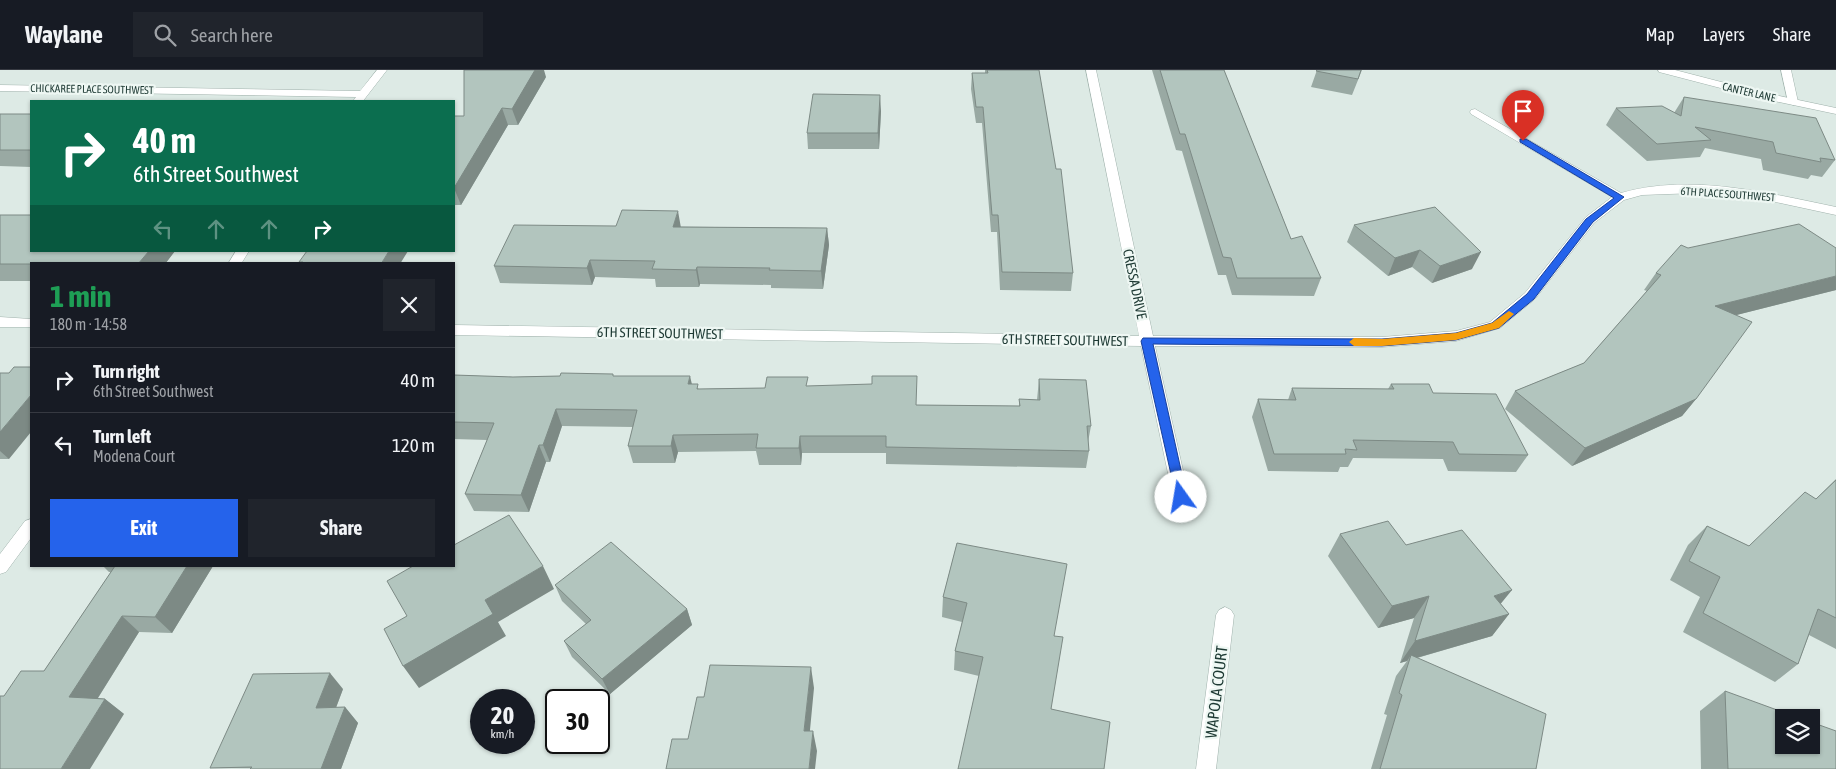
<!DOCTYPE html>
<meta charset="utf-8">
<style>
:root{--surface:#171b24;--page:#20242c;--text:#f1f3f6;--muted:#9ea1a6;--line:#363941;--accent:#2563eb}
body{margin:0;font-family:"Asap Condensed",sans-serif;background:var(--page);color:var(--text);height:100vh;display:flex;flex-direction:column;font-size:19px;white-space:nowrap}
*{box-sizing:border-box;margin:0}
p{font-size:16px;color:var(--muted)}
.icon{flex:none;width:28px;height:28px;fill:none;stroke:currentColor;stroke-width:2;stroke-linecap:round;stroke-linejoin:round}
.map{position:relative;flex:1;overflow:hidden}
.sheet{position:absolute;left:30px;top:192px;width:425px;height:305px;display:flex;flex-direction:column;background:var(--surface);border-radius:0px;box-shadow:0 1px 4px #0004}
.sheet>*{flex:none}
.banner{position:absolute;left:30px;top:30px;width:425px;height:152px;border-radius:0px;box-shadow:0 1px 4px #0004;background:#0b6e4f;color:#fff;overflow:hidden}
.tools{position:absolute;left:1775px;top:639px;display:grid;gap:10px}
.tools a{display:grid;place-items:center;width:45px;height:45px;border-radius:0px;background:var(--surface);box-shadow:0 1px 4px #0004;font-size:25px}
.speed{position:absolute;left:470px;top:619px;display:flex;gap:10px;font-size:25px;font-weight:700;text-align:center}
.speed>*{display:grid;place-content:center;width:65px;height:65px;border-radius:50%;background:var(--surface);box-shadow:0 1px 4px #0004;line-height:1}
.speed small{font-size:12px;font-weight:400}
.speed .limit{border:2px solid #111;border-radius:8px;background:#fff;color:#111}
.pin{position:absolute;display:grid;place-items:center;width:42px;height:42px;color:#fff;margin:-51px -21px;border-radius:50% 50% 50% 0;rotate:-45deg;box-shadow:0 0 5px #0007}
.pin .icon{rotate:45deg}
.me{position:absolute;width:55px;margin:-28px;rotate:347deg;stroke-linejoin:round;filter:drop-shadow(0 0 4px #0008)}
.turn{display:flex;align-items:center;gap:18px;height:105px;padding:0 20px;font-size:22px}
.turn .icon{width:65px;height:65px;stroke-width:2.5}
.turn b{display:block;font-size:35px;line-height:42px}
.lanes{display:flex;align-items:center;height:48px;padding:0 20px;background:#0003;justify-content:center;gap:25px;direction:ltr}
.lanes .off{opacity:.35}
.round{display:grid;place-items:center;flex:none;width:52px;height:52px;border-radius:0px;background:var(--page)}
.head{display:flex;align-items:center;justify-content:space-between;height:85px;padding:0 20px}
h1{font-size:30px;font-weight:700;line-height:38px;color:#1e9e55}
.action{display:flex;gap:10px;margin-top:auto;padding:10px 20px}
.action a{flex:1;height:58px;border-radius:0px;background:var(--accent);color:#fff;font-size:20px;font-weight:700;line-height:58px;text-align:center}
.action a+a{background:var(--page);color:var(--text)}
ul{padding:0;list-style:none}
li{display:flex;align-items:center;gap:15px;height:65px;padding:0 20px;border-top:1px solid var(--line)}
li div{flex:1}
li b{display:block;font-size:19px}
li em{font-style:normal}
header{display:flex;align-items:center;gap:30px;box-sizing:border-box;height:70px;padding:0 25px;background:var(--surface);border-bottom:1px solid var(--line)}
header strong{font-size:24px}
nav{display:flex;gap:28px;margin-inline-start:auto;font-size:18px}
.search{width:350px;height:45px;background:var(--page);display:flex;align-items:center;gap:12px;box-sizing:border-box;padding:0 18px;border-radius:0px;color:var(--muted);font-size:19px}
.map>svg:first-child{display:block}
.lines{fill:none;stroke-linecap:round;stroke-linejoin:round}
.service-casing{stroke:#a0b2ac;stroke-width:1}
.minor-casing{stroke:#a0b2ac;stroke-width:1}
.service{fill:#fff;fill-rule:evenodd}
.minor{fill:#fff;fill-rule:evenodd}
.wall{fill:#99a9a3}
.shaded-wall{fill:#7d8a85}
.building{fill:#b2c5be;stroke:#7d8a85}
.route{fill:#2563eb;stroke:#184099}
.slow{fill:#f59e0b}
.labels{text-anchor:middle;stroke-width:4.5;stroke-linejoin:round;paint-order:stroke}
.far-street-label{font-size:11px;fill:#1e3a34;stroke:#eef7f3}
.street-label{font-size:14px;fill:#1e3a34;stroke:#eef7f3}
.near-street-label{font-size:16px;fill:#1e3a34;stroke:#eef7f3}
</style>
<header>
<strong>Waylane</strong>
<div class="search"><svg class="icon" aria-label="search" viewBox="0 0 24 24"><circle cx="10" cy="10" r="6"/><path d="M15 15l6 6"/></svg>Search here</div>
<nav><a>Map</a><a>Layers</a><a>Share</a></nav>
</header>
<div class="map">
<svg width="1836" height="699" viewBox="0 0 1836 699">
<rect width="100%" height="100%" fill="#ddeae5"/>
<g class="lines">
<!-- service casing -->
<g class="service-casing">
<path id="service" d="M1781 0H1791L1798 32 1797 34 1793 35 1788 32Z"/>
</g>
<!-- minor casing -->
<g class="minor-casing">
<path id="minor" d="M377 0H387L363 31H353L356 27 0 21V15L360 21Z
M1086 0H1096L1153 266 1382 267 1456 261 1490 252 1525 223 1586 147 1612 127 1471 44 1470 42 1471 40 1475 39 1621 123C1690 103 1768 123 1836 137V145L1757 128 1696 123 1642 125 1624 130 1594 153 1535 229 1500 258 1456 271 1382 277 1155 276 1189 427 1187 431 1181 433 1175 431 1173 427 1141 276 454 265V255L1139 266Z
M1658 0H1675L1756 21 1836 38V44L1755 27 1659 2Z
M236 181H249L241 194H228Z
M0 247 31 249V257H0Z
M31 449V468L6 502 0 504V484L25 451Z
M1225 537 1231 540 1234 545 1216 699H1196L1216 545 1219 540Z"/>
</g>
<!-- service -->
<use href="#service" class="service"/>
<!-- minor -->
<use href="#minor" class="minor"/>
</g>
<!-- wall -->
<path class="wall" d="M985 0H1039L1073 203 1071 221 1000 220 997 162H991L982 53H976L971 19 972 3H985Z
M1152 0H1224L1291 169 1321 208 1314 226 1232 225 1226 205H1218L1182 81 1176 80Z
M1317 0H1362L1352 25 1311 17Z
M546 7 518 55H508L461 135H454V46H464Z
M1684 27 1835 90 1822 107 1811 105 1808 109 1763 100 1761 89 1705 78 1700 87 1647 91 1606 55 1616 38 1674 43Z
M881 41 879 79H808L807 63Z
M0 44H31V97L0 96Z
M0 145 175 181 165 194H31V211H0Z
M1354 155 1472 199 1432 213 1412 197 1388 206 1347 172Z
M616 156 827 158 829 175 823 219 771 218V215L700 214 699 217H656L655 209 595 207 592 215 500 213 494 196Z
M1688 178 1836 220 1736 245 1696 329 1682 346 1572 396 1505 339 1515 321 1584 293 1647 221 1644 220 1656 203Z
M0 303 9 389H0Z
M454 305 513 307 560 306H614L692 314 699 319 765 318 809 316 917 335 1019 336V329L1037 330 1039 309 1091 356 1088 372 1089 381 1086 398 886 394V383H802L801 395H759L756 381 678 382 675 393H633L628 376 633 357 562 356 550 392H546L529 442 474 441 465 424 487 370 454 369Z
M1391 314 1433 323 1528 385 1516 402 1448 401 1443 389 1353 388 1348 397H1340L1338 402 1268 401 1252 347 1258 329 1288 330 1292 318 1388 319Z
M1836 409V579L1809 565 1798 594 1775 612 1683 562 1700 527 1670 510 1688 475 1707 456 1749 476 1816 429Z
M1340 464 1501 534 1509 544 1492 566 1417 588 1536 699H1371L1387 645 1384 644 1396 606 1407 591 1400 593 1414 548 1378 558 1328 486Z
M957 473 1054 566 1051 639 979 606 954 600 955 581 962 552 942 547 943 527Z
M103 496H213L172 563 139 562 98 628 105 629 124 644 4 626 44 601 111 502H109Z
M555 515 687 539 692 555 610 624 572 587 564 571 586 554 562 531Z
M343 619 336 638 345 637 358 653 341 699 210 698Z
M1725 621 1836 699H1701L1700 641Z"/>
<!-- shaded-wall -->
<path class="shaded-wall" d="M533 0H544L546 7 518 55 512 39Z
M880 25 881 41 879 79 878 63Z
M502 38 508 55 461 135 454 118Z
M678 141 681 158 673 157Z
M827 158 829 175 823 219 821 201Z
M1420 180 1412 197 1388 206 1395 188Z
M149 181H175L165 194H138Z
M389 181H408L400 194H381Z
M1481 182 1472 199 1432 213 1440 196Z
M590 190 595 207 592 215 587 198Z
M697 197 700 214 699 217 696 200Z
M1836 206V220L1701 254 1715 236Z
M690 306 694 323 688 314Z
M31 325V362L9 389 0 381V362Z
M1696 329 1682 346 1572 396 1585 378Z
M556 339 562 356 550 392 543 375Z
M673 365 678 382 675 393 671 376Z
M800 366 802 383 801 395 799 378Z
M539 375 546 392 529 442 521 425Z
M187 496H213L172 563 155 547Z
M543 496 554 519 498 552 506 566 419 618 403 596 485 530Z
M1512 520 1494 542V526Z
M1429 526 1414 548 1378 558 1392 536Z
M687 539 692 555 610 624 602 609Z
M1509 544 1492 566 1409 590 1411 585 1407 591 1400 593 1415 571Z
M122 546 139 562 89 642 69 627Z
M811 597 814 618 808 681 804 661Z
M330 603 343 619 330 653 316 638Z
M105 629 124 644 90 699H61Z
M345 637 358 653 341 699H321Z
M813 661 817 681 815 699H809Z"/>
<!-- building -->
<path class="building" d="M464 0H535L512 39 502 38 454 118V46H464Z
M987 0H1039L1056 99H1061L1073 203 1002 202 998 145H992L983 37H976L972 3H988Z
M1160 0H1224L1291 169 1302 166 1321 208H1237L1231 188 1223 187 1185 64H1180Z
M1317 0H1361L1358 9 1316 1Z
M813 24 880 25 878 63H807Z
M1684 27 1816 48 1835 90 1820 88 1821 92 1776 83 1773 72 1695 57 1711 70 1657 74 1616 38 1662 36 1681 46Z
M0 44H31V80H0Z
M1435 137 1481 182 1440 196 1420 180 1395 188 1354 155Z
M622 140 678 141 673 157 827 158 821 201 769 200 770 198 697 197 696 200 652 199 655 191 590 190 587 198 494 196 514 155 616 156Z
M0 145H31V181H149L138 194H0Z
M1799 154 1836 178V206L1715 236 1752 252 1696 329 1585 378 1515 321 1584 293 1661 205 1656 203 1681 175 1688 178Z
M307 181H389L381 194H302L303 192H299Z
M14 297H31V325L0 362V303H9Z
M561 303 613 304V306H690L688 314H698L697 319 765 318 767 307H808L806 316 872 314V306H917L916 335 1020 336 1019 329 1040 330 1039 309 1086 310 1091 356H1087L1089 381 886 377V366H800L799 378H756L758 364 673 365 671 376H628L637 340 556 339 543 375H539L521 425 465 424 494 353 454 352V305L513 307 560 306Z
M1391 314H1429L1433 323 1496 324 1528 385 1459 384 1453 372 1353 370 1357 380 1345 379 1346 384H1274L1258 329 1296 330 1292 318 1394 319Z
M1836 410V548L1818 539 1798 594 1703 543 1720 507 1689 491 1707 456 1749 476 1805 422 1816 429Z
M509 445 543 496 485 530 493 544 403 596 384 559 407 546 387 511 413 496H454V475Z
M1388 451 1406 475 1462 460 1512 520 1494 526 1509 544 1415 571 1429 526 1392 536 1340 464Z
M611 472 687 539 602 609 564 571 591 550 555 515Z
M957 473 1067 494 1054 566 1063 567 1051 639 1110 652 1104 699H958L983 587 955 581 967 533 943 527Z
M115 496H187L155 547 122 546 69 627 105 629 61 699H0V626H4L21 601H44Z
M1411 585 1546 644 1536 699H1380L1402 625 1399 623Z
M710 595 811 597 804 661H813L809 699H666L672 669H688L697 627H704Z
M330 603 316 638 345 637 321 699H250L252 697 210 698 253 604Z
M1725 621 1799 648H1784V675H1811V652L1836 661V699H1728Z"/>
<!-- route -->
<path class="route" d="M1520 69H1526L1624 127 1593 152 1534 229 1499 258 1456 270 1382 276 1153 274 1187 427 1186 431H1177L1141 271 1143 268 1382 269 1456 263 1492 253 1527 224 1586 149 1614 128 1520 72Z"/>
<!-- slow -->
<path class="slow" d="M1509 241 1514 244 1499 258 1456 270 1382 276H1354L1349 272 1354 268 1382 269 1456 263 1492 253Z"/>
<g class="labels">
<!-- far-street labels -->
<g class="far-street-label">
<text transform="translate(92 19) rotate(1)" y="4">CHICKAREE PLACE SOUTHWEST</text>
<text transform="translate(1749 22) rotate(13)" y="4">CANTER LANE</text>
<text transform="translate(1728 124) rotate(4)" y="4">6TH PLACE SOUTHWEST</text>
</g>
<!-- street labels -->
<g class="street-label">
<text transform="translate(1135 214) rotate(78)" y="5">CRESSA DRIVE</text>
<text transform="translate(660 263) rotate(1)" y="5">6TH STREET SOUTHWEST</text>
<text transform="translate(1065 270) rotate(1)" y="5">6TH STREET SOUTHWEST</text>
</g>
<!-- near-street labels -->
<g class="near-street-label">
<text transform="translate(1216 622) rotate(-83)" y="6">WAPOLA COURT</text>
</g>
</g>
</svg>
<div class="tools">
<a><svg class="icon" aria-label="layers" viewBox="0 0 24 24"><path d="M12 4l9 5-9 5-9-5zM3 14l9 5 9-5"/></svg></a>
</div>
<div class="speed"><div>20<small>km/h</small></div><div class="limit">30</div></div>
<div class="pin" style="left:1523px;top:71px;background:#d93025"><svg class="icon" aria-label="arrive" viewBox="0 0 24 24"><path d="M6 21V4h12l-3 4 3 4H6"/></svg></div>
<svg class="me" style="left:1181px;top:427px" viewBox="-20 -20 40 40"><circle r="19" fill="#fff"/><path d="M0-13L10 11 0 6-10 11z" fill="#2563eb"/></svg>
<div class="banner">
<div class="turn"><svg class="icon" aria-label="right" viewBox="0 0 24 24"><path d="M7 20v-9h11M14 6l5 5-5 5"/></svg><div><b>40 m</b>6th Street Southwest</div></div>
<div class="lanes"><svg class="icon off" aria-label="left" viewBox="0 0 24 24"><path d="M17 20v-9H6M10 6l-5 5 5 5"/></svg><svg class="icon off" aria-label="ahead" viewBox="0 0 24 24"><path d="M12 20V5M6 11l6-6 6 6"/></svg><svg class="icon off" aria-label="ahead" viewBox="0 0 24 24"><path d="M12 20V5M6 11l6-6 6 6"/></svg><svg class="icon" aria-label="right" viewBox="0 0 24 24"><path d="M7 20v-9h11M14 6l5 5-5 5"/></svg></div>
</div>
<section class="sheet">
<div class="head"><div><h1>1 min</h1><p>180 m · 14:58</p></div><a class="round"><svg class="icon" aria-label="close" viewBox="0 0 24 24"><path d="M6 6l12 12M18 6L6 18"/></svg></a></div>
<ul>
<li><svg class="icon" aria-label="right" viewBox="0 0 24 24"><path d="M7 20v-9h11M14 6l5 5-5 5"/></svg><div><b>Turn right</b><p>6th Street Southwest</p></div><em>40 m</em></li>
<li><svg class="icon" aria-label="left" viewBox="0 0 24 24"><path d="M17 20v-9H6M10 6l-5 5 5 5"/></svg><div><b>Turn left</b><p>Modena Court</p></div><em>120 m</em></li>
</ul>
<div class="action"><a>Exit</a><a>Share</a></div>
</section>
</div>
